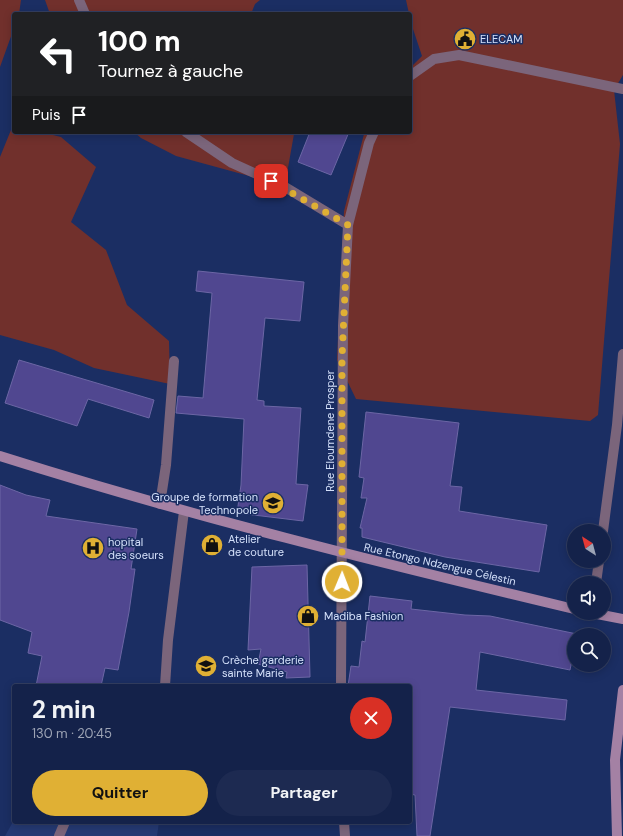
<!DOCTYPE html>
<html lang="fr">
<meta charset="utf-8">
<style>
:root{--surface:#14224a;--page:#1d2a51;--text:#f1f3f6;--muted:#9da4b5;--line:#333f62;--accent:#e0b034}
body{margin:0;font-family:"DM Sans",sans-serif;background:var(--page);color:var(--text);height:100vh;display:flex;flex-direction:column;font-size:15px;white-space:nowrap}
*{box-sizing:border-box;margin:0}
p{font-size:13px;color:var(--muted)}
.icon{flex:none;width:22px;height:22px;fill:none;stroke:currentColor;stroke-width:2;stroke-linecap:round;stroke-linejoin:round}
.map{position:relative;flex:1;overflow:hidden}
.side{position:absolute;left:12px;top:684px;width:400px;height:140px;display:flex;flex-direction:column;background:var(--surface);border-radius:4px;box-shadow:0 2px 10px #0003,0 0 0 1px var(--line)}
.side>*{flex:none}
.top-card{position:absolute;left:12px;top:12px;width:400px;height:122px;border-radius:4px;box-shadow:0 2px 10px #0003,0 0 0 1px var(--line);background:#202124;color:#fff;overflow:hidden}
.needle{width:26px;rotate:324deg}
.fabs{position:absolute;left:567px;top:524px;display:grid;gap:8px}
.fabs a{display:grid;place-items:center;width:44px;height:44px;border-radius:50%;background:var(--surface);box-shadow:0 2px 10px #0003,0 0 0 1px var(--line);font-size:20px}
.pin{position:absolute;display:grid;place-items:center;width:34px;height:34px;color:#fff;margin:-17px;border-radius:8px;box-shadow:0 2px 6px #0006}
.me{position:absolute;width:44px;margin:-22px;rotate:1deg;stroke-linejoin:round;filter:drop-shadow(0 0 3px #0008)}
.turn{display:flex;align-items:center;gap:14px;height:84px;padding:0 20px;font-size:18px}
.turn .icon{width:52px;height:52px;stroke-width:2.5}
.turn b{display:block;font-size:28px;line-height:34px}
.then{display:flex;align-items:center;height:38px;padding:0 20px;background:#0003;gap:8px;font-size:15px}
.round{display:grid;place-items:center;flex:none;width:42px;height:42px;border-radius:21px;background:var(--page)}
.summary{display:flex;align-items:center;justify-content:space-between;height:68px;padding:0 20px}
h1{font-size:24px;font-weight:700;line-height:30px}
.action{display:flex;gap:8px;margin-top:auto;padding:8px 20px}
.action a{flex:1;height:46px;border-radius:24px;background:var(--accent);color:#111;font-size:16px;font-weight:700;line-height:46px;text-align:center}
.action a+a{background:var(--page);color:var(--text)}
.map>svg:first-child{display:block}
.built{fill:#253a74}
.green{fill:#71302c}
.building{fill:#504790;stroke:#6c66a5}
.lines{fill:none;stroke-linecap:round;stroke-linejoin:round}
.lane{stroke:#7b657b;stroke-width:10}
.street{stroke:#7b657b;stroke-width:10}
.secondary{stroke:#a481a4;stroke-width:10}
.route{stroke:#e0b034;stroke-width:7;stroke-dasharray:0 12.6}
.labels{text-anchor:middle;stroke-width:3;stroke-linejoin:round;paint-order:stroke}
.poi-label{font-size:11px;fill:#d4e0fa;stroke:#1b2e63;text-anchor:start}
.street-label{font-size:11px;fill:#d4e0fa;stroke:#1b2e63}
</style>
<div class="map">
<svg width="623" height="836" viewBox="0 0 623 836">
<rect width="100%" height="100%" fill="#1b2e63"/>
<!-- built -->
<path class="built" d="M14 820V822H159L157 836H5Z"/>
<!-- green -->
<path class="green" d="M0 0H21L19 14H14V28L0 67Z
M45 0H260L255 4 251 14H50Z
M406 0H623V75L614 90 620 144 598 415 590 421 356 399 337 360 344 211 364 134 365 132H410V68L422 56 411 23Z
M13 125 14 132H41L61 137 96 167 71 222 106 250 127 305 169 341 170 384 94 368 54 350 0 335V157Z
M134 132H288L294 134 286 179 253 177 176 156 141 138Z"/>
<!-- building -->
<path class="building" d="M310 132H349L331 175 298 162Z
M198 271 304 282 300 321 265 318 257 400 264 401V406L301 408 296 484 308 485 303 521 237 513 241 485 244 419 176 413 178 396 203 398 212 293 196 291Z
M19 360 154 400 149 418 88 399 77 426 5 403Z
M366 412 459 423 450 486 462 487 459 511 547 525 539 572 445 557 362 537V528H360L367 498H361L364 478 359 477Z
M0 485 26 495 50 500 46 516 137 529 131 569H135L129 612 118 670 105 668 101 686H36L42 656 28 653 32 632 0 620Z
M307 565 310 677 286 678 287 672 258 664 261 649 248 650 252 567Z
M370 596 412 601 411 609 465 615 490 616 577 634 574 635V650L570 670 480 652 476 690 567 700 565 720 450 707 430 836H417L415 795 410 794V686H348L351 666 359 667 362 641 365 642Z"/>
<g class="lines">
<!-- lane -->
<path class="lane" d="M165 686 168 640 184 511
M59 836 65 822"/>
<!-- street -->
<path class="street" d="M79 0 85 14
M410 76 434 59 459 55 623 89
M186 132 232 163 285 187 348 225
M160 504 166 465 174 361
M603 531 617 425 623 354
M596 583 599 561
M341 686 343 326 348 225 369 143 374 132
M344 822 345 836"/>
<!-- secondary -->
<path class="secondary" d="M0 456C189 516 381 563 574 609
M592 613 623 619
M617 836 615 760 623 690"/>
</g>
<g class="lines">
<!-- route -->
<path class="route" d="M271 181 348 225 342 358V582"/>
</g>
<!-- icons -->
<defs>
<g id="civic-disc" transform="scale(1.15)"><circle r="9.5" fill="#e0b034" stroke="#1b2e63"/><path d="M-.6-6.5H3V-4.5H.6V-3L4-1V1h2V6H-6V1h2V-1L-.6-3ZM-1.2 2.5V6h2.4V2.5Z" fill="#111"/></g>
<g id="school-disc" transform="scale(1.15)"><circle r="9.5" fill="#e0b034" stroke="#1b2e63"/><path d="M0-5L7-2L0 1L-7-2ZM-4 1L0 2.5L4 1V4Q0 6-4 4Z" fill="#111"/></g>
<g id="shop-disc" transform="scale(1.15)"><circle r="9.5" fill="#e0b034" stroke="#1b2e63"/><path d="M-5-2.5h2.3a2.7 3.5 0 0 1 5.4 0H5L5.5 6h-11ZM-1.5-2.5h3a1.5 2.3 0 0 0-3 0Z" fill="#111"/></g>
<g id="hospital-disc" transform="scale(1.15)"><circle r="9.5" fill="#e0b034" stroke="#1b2e63"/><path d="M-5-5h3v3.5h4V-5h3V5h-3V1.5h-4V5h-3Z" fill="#111"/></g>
</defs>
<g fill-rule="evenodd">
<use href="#civic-disc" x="465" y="39"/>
<use href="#school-disc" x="273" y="503"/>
<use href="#shop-disc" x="212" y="545"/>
<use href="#hospital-disc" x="93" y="548"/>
<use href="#shop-disc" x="308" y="616"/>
<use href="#school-disc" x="206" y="666"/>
</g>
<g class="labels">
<!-- poi labels -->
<g class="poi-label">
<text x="480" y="43">ELECAM</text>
<text x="258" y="501" text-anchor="end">Groupe de formation<tspan x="258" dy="13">Technopole</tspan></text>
<text x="228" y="543">Atelier<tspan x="228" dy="13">de couture</tspan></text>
<text x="108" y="546">hopital<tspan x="108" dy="13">des soeurs</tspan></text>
<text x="324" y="620">Madiba Fashion</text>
<text x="222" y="664">Crèche garderie<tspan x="222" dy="13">sainte Marie</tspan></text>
</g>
<!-- street labels -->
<g class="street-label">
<text transform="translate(330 431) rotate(-90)" y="4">Rue Eloumdene Prosper</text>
<text transform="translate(440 564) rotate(13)" y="4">Rue Etongo Ndzengue Célestin</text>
</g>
</g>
</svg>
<div class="fabs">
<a><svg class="needle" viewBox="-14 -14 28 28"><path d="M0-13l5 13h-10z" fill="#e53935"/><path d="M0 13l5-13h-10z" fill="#9da4b5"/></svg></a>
<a><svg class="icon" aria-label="sound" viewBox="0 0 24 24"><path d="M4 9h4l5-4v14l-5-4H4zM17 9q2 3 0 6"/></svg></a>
<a><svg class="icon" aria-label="search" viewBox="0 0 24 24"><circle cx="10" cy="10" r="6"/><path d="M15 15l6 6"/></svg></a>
</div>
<div class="pin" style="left:271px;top:181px;background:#d93025"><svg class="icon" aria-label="arrive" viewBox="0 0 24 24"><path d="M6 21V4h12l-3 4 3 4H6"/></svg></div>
<svg class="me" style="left:342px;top:582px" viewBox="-20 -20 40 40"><circle r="17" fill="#e0b034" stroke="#fff" stroke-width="3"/><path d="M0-11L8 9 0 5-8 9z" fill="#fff"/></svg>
<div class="top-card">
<div class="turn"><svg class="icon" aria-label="left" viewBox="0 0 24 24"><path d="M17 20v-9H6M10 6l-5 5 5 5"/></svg><div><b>100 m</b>Tournez à gauche</div></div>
<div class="then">Puis<svg class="icon" aria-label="arrive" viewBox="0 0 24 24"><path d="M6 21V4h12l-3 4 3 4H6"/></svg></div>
</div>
<section class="side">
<div class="summary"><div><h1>2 min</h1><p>130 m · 20:45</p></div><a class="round" style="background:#d93025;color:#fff"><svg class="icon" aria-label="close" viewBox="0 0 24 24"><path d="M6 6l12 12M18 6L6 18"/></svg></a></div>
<div class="action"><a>Quitter</a><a>Partager</a></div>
</section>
</div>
